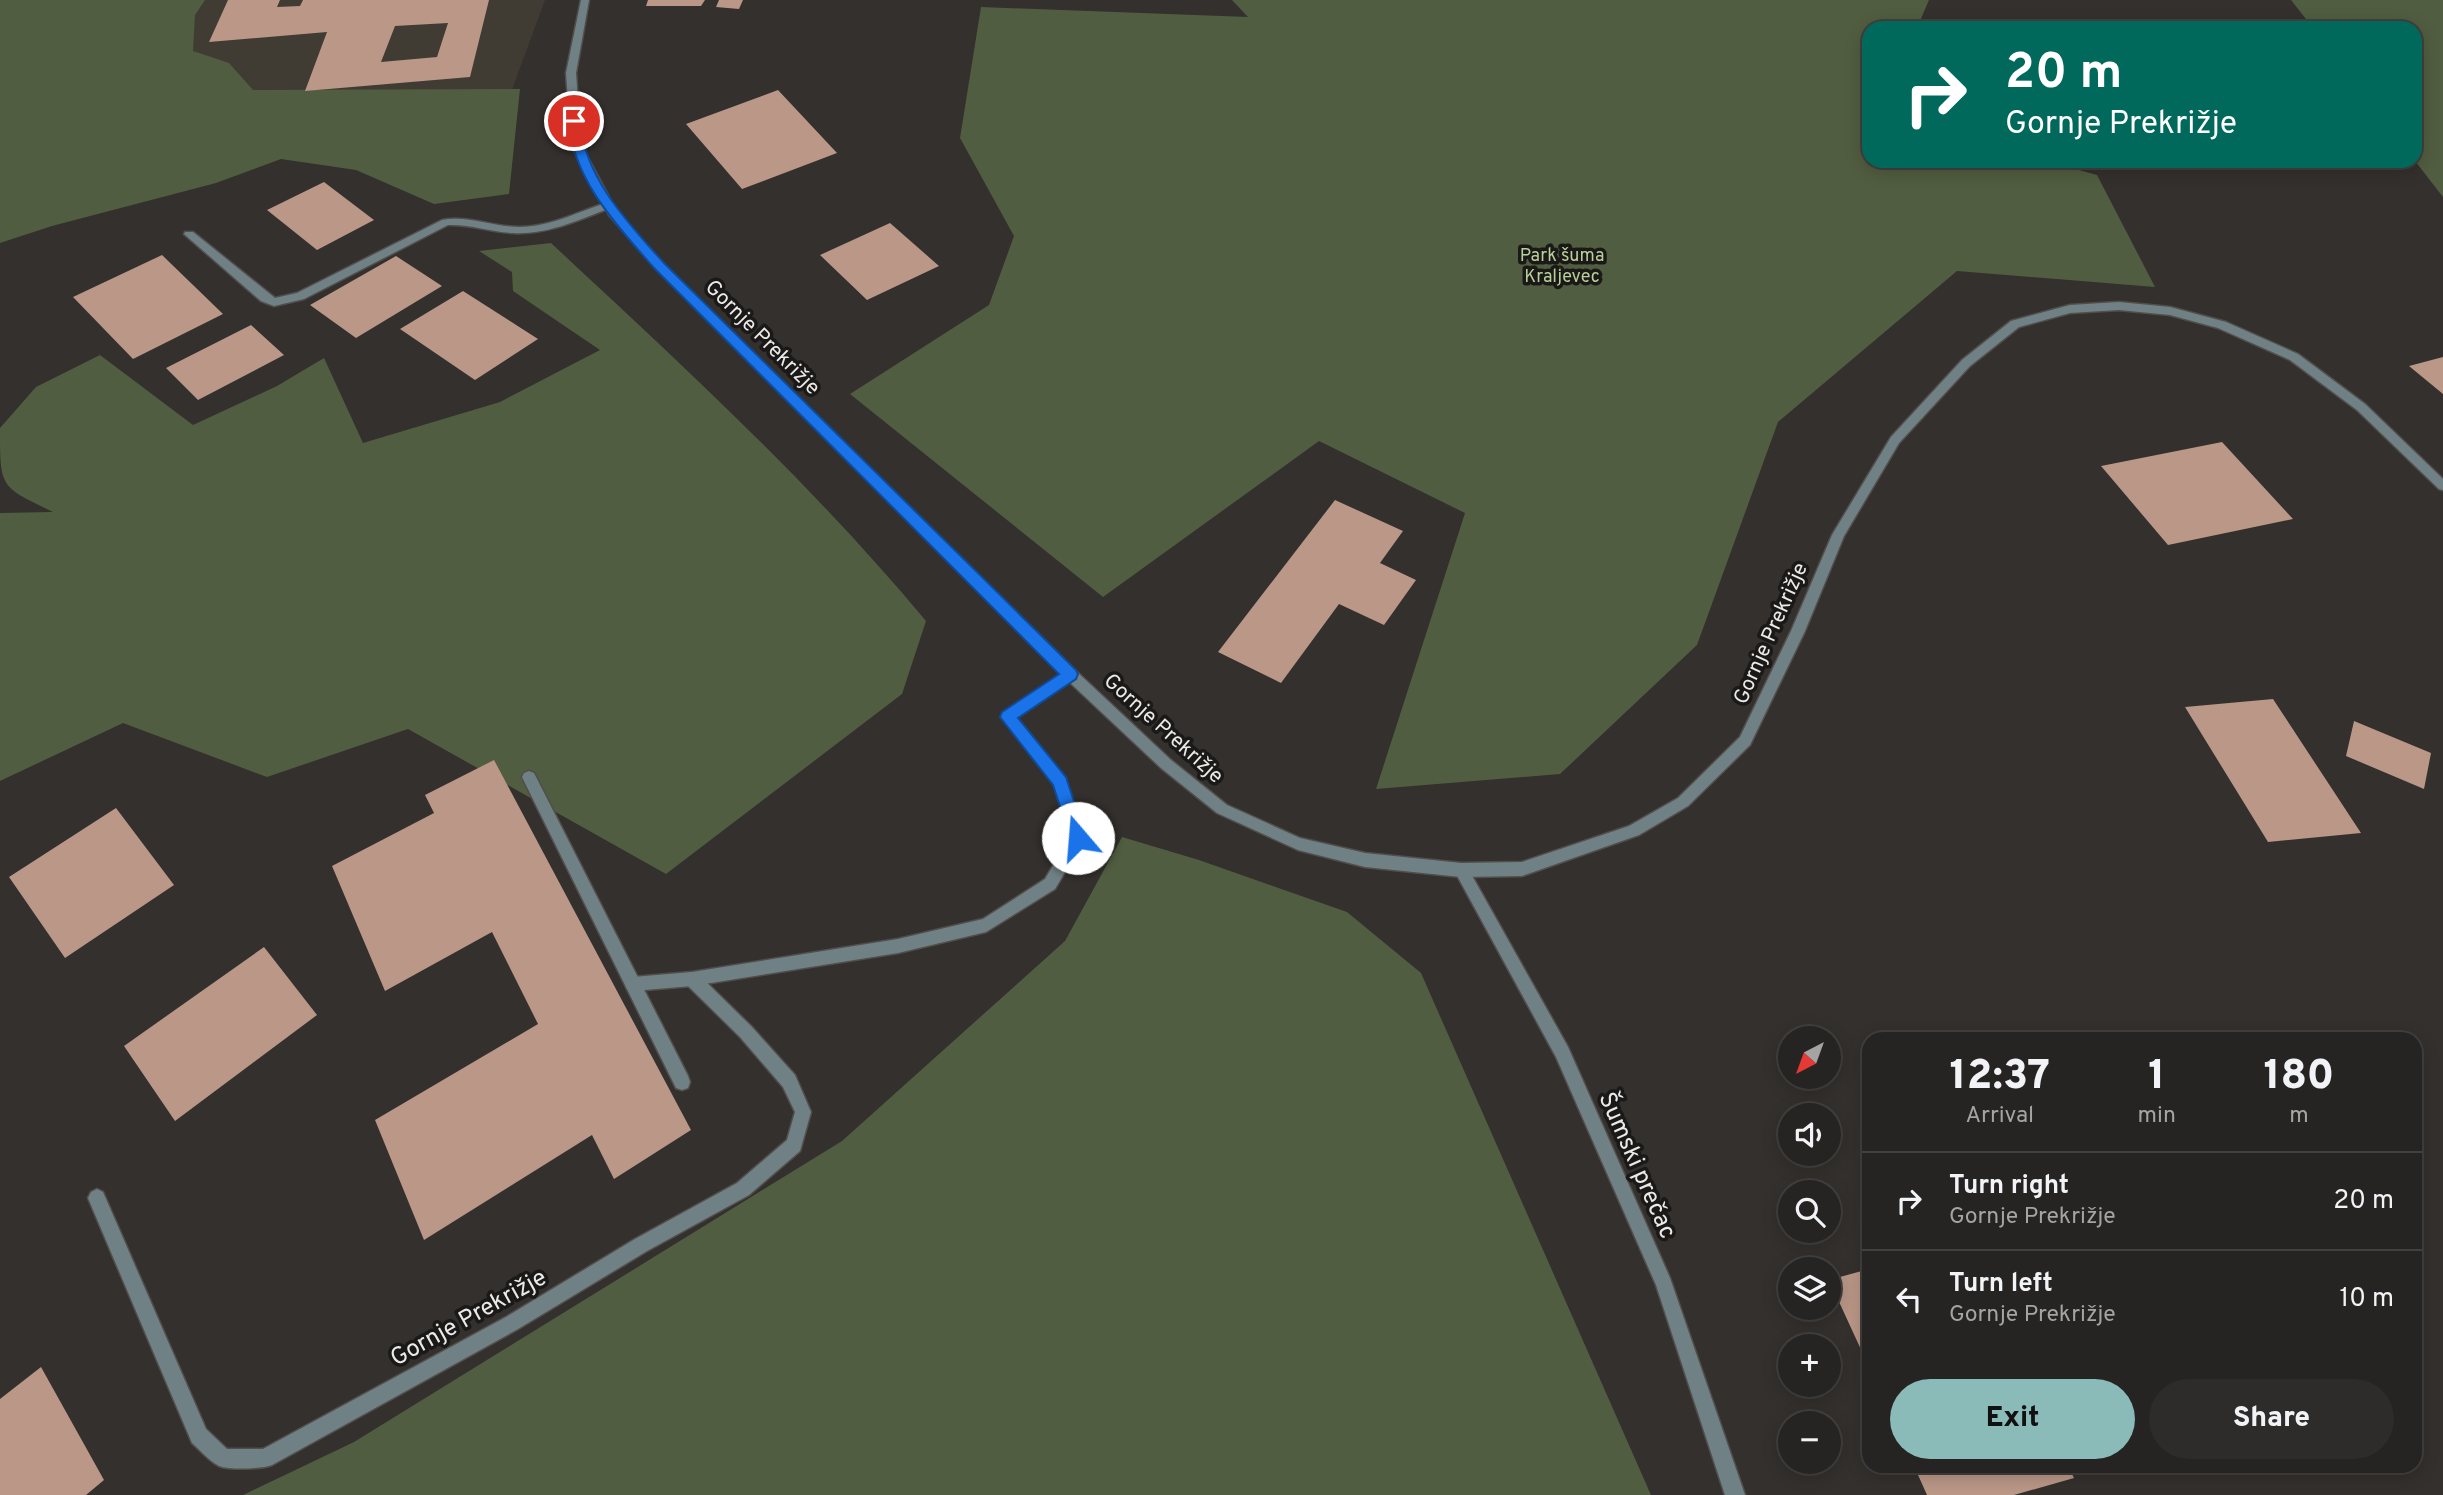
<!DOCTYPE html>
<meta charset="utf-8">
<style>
:root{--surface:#262422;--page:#2e2c2a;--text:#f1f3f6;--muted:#a4a4a5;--line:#424140;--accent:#8bbbb9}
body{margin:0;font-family:Overpass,sans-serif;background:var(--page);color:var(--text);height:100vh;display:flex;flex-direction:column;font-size:26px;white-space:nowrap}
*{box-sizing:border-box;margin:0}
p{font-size:23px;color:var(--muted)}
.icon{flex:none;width:38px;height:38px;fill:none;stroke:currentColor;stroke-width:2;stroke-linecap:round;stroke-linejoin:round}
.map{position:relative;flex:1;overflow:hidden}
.drawer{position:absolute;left:1862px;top:1032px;width:560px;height:441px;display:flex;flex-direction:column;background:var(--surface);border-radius:21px;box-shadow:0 4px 18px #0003,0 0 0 2px var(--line)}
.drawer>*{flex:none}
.banner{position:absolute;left:1862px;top:21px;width:560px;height:147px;border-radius:21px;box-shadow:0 4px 18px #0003,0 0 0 2px var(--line);background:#00695c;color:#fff;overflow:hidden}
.needle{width:46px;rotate:221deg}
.buttons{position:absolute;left:1778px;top:1026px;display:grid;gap:14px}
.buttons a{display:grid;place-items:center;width:63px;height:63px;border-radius:50%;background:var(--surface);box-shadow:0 4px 18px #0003,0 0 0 2px var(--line);font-size:35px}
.pin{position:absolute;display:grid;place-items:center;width:60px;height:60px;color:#fff;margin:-30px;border:4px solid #fff;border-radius:50%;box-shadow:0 2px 7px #0007}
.me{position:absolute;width:77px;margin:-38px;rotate:342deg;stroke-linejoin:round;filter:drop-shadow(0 0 5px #0008)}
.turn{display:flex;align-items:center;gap:24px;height:147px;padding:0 28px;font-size:32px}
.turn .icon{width:91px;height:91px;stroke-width:2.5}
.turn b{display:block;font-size:49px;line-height:60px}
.eta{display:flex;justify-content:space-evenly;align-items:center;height:119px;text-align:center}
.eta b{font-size:42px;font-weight:800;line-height:49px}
.cta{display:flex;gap:14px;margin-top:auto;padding:14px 28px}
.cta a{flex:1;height:80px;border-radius:42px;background:var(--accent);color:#111;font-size:28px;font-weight:800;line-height:80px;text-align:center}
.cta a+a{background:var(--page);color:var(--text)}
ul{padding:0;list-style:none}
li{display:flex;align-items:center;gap:21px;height:98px;padding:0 28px;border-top:2px solid var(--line)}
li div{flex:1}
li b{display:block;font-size:26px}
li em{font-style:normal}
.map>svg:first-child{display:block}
.built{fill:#403b33}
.forest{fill:#515d40}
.building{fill:#ba9787;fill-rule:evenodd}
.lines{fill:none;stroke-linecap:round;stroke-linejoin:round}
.service-casing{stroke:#514e4b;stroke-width:3}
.minor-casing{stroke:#514e4b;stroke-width:3}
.tertiary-casing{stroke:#514e4b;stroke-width:3}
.service{fill:#708185;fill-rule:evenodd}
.minor{fill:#708185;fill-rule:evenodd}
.tertiary{fill:#708185;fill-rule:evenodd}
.route{fill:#1a73e8;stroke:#114b97;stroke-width:2}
.labels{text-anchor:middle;stroke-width:7;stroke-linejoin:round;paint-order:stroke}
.far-park-label{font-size:18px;fill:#b8d099;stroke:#1a1917}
.street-label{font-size:21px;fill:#eceae8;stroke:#1a1917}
.near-street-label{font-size:24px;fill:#eceae8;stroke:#1a1917}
</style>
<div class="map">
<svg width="2443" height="1495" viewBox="0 0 2443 1495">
<rect width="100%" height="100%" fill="#33302d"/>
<!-- built -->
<path class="built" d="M191 0H545L509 98 167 119Z"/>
<!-- forest -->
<path class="forest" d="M0 0H205L195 15 193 51 229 63 253 90 520 89 509 194 434 204 356 170 281 159 216 183 52 226 0 243Z
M1232 0H1929L1917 28H1869V161H2046L2097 175 2155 287 1957 271 1778 422 1697 645 1560 774 1376 789 1465 513 1319 441 1103 597 850 394 989 305 1014 236 960 138 981 7 1248 17Z
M2291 0H2443V197L2415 161V28H2313Z
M551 243C681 364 812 484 926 621L902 694 666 874 408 729 267 777 123 723 0 781V513L53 512C0 486 0 489 0 428L36 387 100 355 193 425 277 386 324 358 363 443 500 402 600 350 513 291 512 272 479 251Z
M1122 837 1199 860 1347 912 1421 973 1651 1495H243L354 1442 842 1141 1065 941Z"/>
<!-- building -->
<path class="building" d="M228 0H280L277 7 300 6 303 0H489L470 77 305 91 327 32 209 42ZM448 23 437 57 381 62 395 26Z
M648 0H705L701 6H646Z
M719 0H743L739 9 716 7Z
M778 90 837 153 742 189 686 124Z
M324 182 374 220 317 250 267 210Z
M890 223 939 266 867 300 820 255Z
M162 255 223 314 133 359 73 297Z
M396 256 442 286 356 338 310 305Z
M463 291 538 339 475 380 400 329Z
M251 325 284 355 198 400 166 368Z
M2443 357V394L2409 366Z
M2222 442 2293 519 2168 545 2101 466Z
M1335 500 1403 531 1380 563 1416 580 1384 625 1339 604 1281 683 1218 652Z
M2273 699 2361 833 2268 842 2185 707Z
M2354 721 2431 753 2424 789 2346 756Z
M494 760 691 1130 614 1179 592 1135 424 1240 375 1120 538 1024 492 932 385 991 332 866 434 813 425 795Z
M116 808 174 885 65 958 9 877Z
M264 947 317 1015 175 1121 124 1046Z
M1869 1269V1367L1829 1280Z
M41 1367 104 1480 86 1495H0V1399Z
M1914 1466H2068L2074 1478 2014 1495H1927Z"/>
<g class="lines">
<!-- service casing -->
<g class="service-casing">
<path id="service" d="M609 202 614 205 613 207C581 219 548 235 513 233 491 232 470 224 448 225L304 299 274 306 261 301 184 234 185 232H193L275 298 297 293 442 220C468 215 493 227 519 227 551 227 579 211 609 202Z
M529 771 534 773 688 1076 690 1082 688 1088 682 1090 676 1088 522 777 524 773Z
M692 972 698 974 752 1027 795 1075 811 1112 800 1151 749 1195 647 1251 518 1329 272 1465C262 1469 229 1470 219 1466 209 1461 200 1450 192 1443L88 1198 91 1192 97 1189 103 1192 206 1429 227 1449H263L506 1317 635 1239 737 1183 787 1140 795 1112 783 1087 740 1037 686 984 684 979 686 974Z"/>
</g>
<!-- minor casing -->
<g class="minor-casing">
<path id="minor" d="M1070 669 1075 670 1077 674 1075 678 1017 718 1065 778 1085 838 1055 889 986 932 898 953 692 986 633 991 627 989 625 984 627 979 633 977 692 972 898 939 983 919 1045 879 1070 837 1054 785 1001 717 1003 713Z
M1461 863 1466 865 1568 1047 1670 1278 1745 1495H1725L1656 1285 1556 1057 1454 870 1456 865Z"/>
</g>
<!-- tertiary casing -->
<g class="tertiary-casing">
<path id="tertiary" d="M581 0H589L576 73 581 145 617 212 663 264 1075 670 1171 760 1227 805 1300 838 1365 853 1461 863 1522 862 1629 826 1678 798 1740 737 1791 631 1832 535 1891 437 1962 360 2011 321 2070 305 2119 302 2170 307 2226 322 2298 354 2365 404 2443 479V490L2439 489 2357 410 2290 360 2218 328 2170 315 2119 310 2070 313 2019 327 1970 366 1899 443 1844 536 1805 631 1750 745 1688 806 1639 835 1522 876 1461 877 1365 867 1298 850 1217 813 1161 768 1065 678 655 268 609 215 571 145 566 73Z"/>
</g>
<!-- service -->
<use href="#service" class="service"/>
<!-- minor -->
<use href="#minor" class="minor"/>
<!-- tertiary -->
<use href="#tertiary" class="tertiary"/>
</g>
<!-- route -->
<path class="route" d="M574 118 580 121C584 177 628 223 664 263L1076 670 1078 674 1076 679 1018 718 1066 777 1086 838 1084 843 1078 846 1072 843 1053 785 1000 717 1002 712 1059 674 655 269C618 227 572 179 569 121Z"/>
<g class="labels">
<!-- far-park labels -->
<g class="far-park-label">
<text x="1562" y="261">Park šuma<tspan x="1562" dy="21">Kraljevec</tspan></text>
</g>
<!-- street labels -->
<g class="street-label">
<text transform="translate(763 337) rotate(45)" y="7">Gornje Prekrižje</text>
<text transform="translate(1770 633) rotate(-66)" y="7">Gornje Prekrižje</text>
<text transform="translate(1164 728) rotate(42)" y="7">Gornje Prekrižje</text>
</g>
<!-- near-street labels -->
<g class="near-street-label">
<text transform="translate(1638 1165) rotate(66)" y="8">Šumski prečac</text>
<text transform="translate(468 1317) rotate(-29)" y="8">Gornje Prekrižje</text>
</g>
</g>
</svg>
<div class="buttons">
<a><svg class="needle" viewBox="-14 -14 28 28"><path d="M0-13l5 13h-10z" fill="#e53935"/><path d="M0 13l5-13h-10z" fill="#a4a4a5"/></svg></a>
<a><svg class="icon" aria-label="sound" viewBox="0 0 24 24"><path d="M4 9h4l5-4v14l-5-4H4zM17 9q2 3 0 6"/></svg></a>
<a><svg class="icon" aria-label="search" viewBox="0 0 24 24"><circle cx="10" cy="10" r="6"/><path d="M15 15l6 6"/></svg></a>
<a><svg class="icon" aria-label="layers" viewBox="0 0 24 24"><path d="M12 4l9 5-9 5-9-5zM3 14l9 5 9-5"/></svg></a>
<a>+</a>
<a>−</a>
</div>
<div class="pin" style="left:574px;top:121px;background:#d93025"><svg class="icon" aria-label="arrive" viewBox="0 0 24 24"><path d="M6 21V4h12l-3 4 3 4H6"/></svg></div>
<svg class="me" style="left:1078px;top:838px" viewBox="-20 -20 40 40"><circle r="19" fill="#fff"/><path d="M0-13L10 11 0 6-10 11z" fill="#1a73e8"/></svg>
<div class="banner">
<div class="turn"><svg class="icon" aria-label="right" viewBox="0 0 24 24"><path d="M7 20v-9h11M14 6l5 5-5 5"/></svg><div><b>20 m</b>Gornje Prekrižje</div></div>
</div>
<section class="drawer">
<div class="eta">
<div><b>12:37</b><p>Arrival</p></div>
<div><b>1</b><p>min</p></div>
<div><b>180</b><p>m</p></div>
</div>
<ul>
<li><svg class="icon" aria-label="right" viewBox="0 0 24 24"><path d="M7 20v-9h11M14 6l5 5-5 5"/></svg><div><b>Turn right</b><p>Gornje Prekrižje</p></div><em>20 m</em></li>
<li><svg class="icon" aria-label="left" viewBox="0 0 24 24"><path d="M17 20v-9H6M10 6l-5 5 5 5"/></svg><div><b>Turn left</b><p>Gornje Prekrižje</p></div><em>10 m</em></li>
</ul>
<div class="cta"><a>Exit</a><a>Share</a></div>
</section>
</div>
